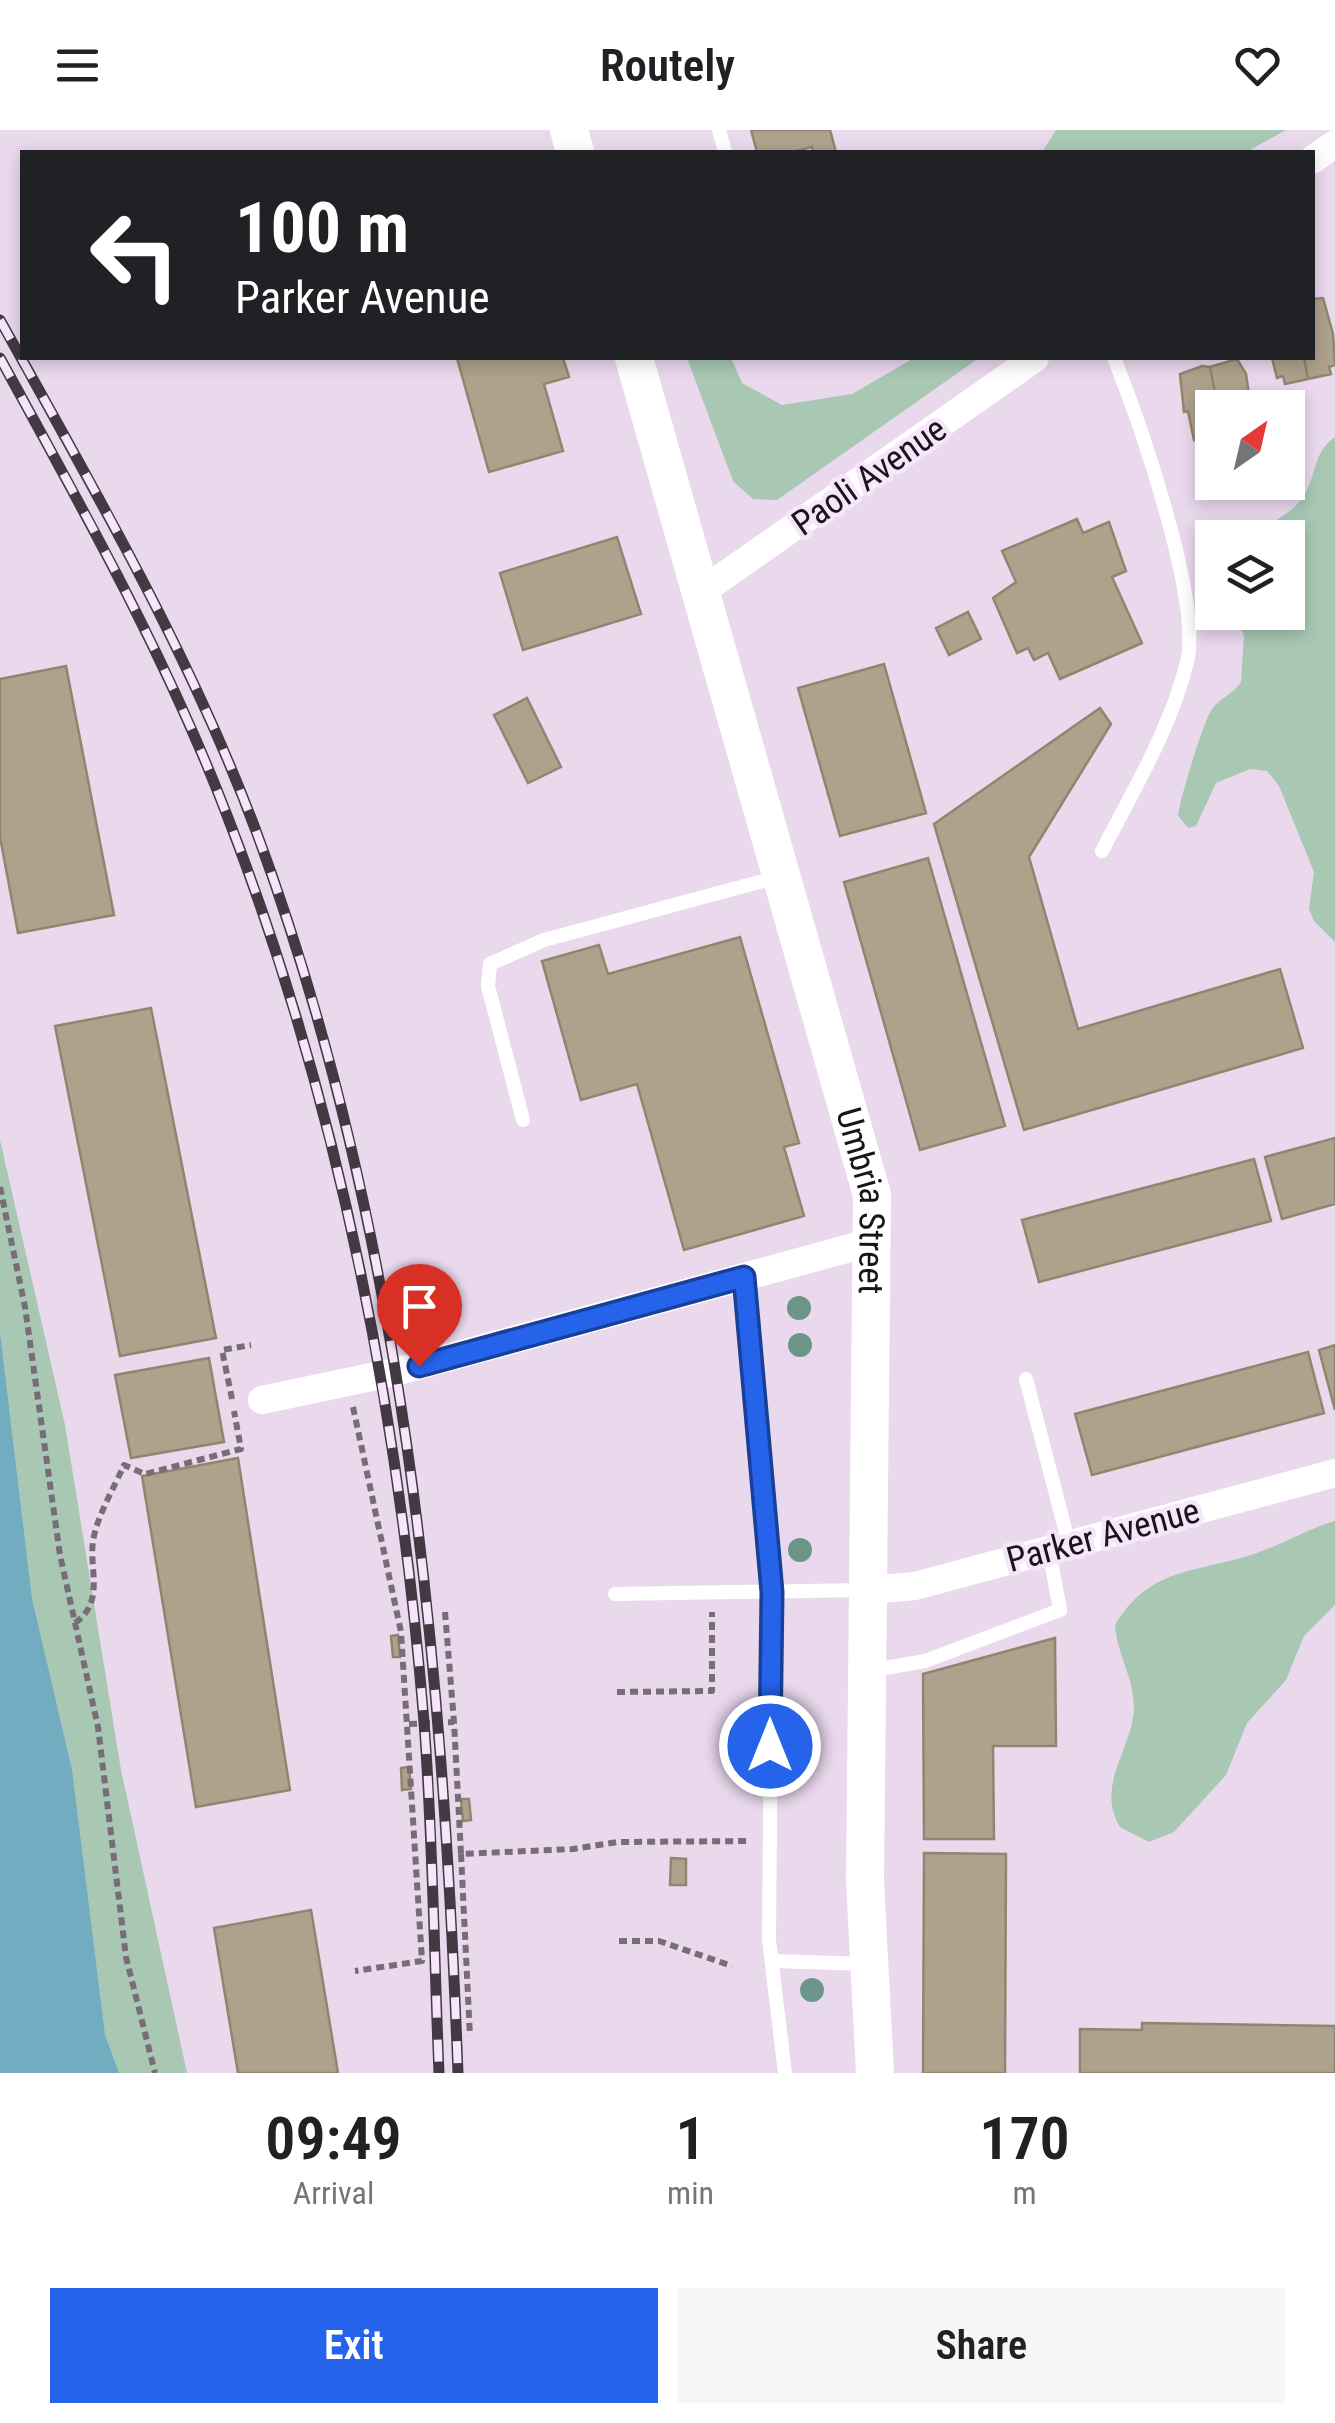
<!DOCTYPE html>
<style>
:root{--surface:#fff;--page:#f6f6f6;--text:#202124;--muted:#757577;--accent:#2563eb}
body{margin:0;font-family:"Roboto Condensed",sans-serif;background:var(--page);color:var(--text);height:100vh;display:flex;flex-direction:column;font-size:38px;white-space:nowrap}
*{box-sizing:border-box;margin:0}
p{font-size:32px;color:var(--muted)}
.icon{flex:none;width:55px;height:55px;fill:none;stroke:currentColor;stroke-width:2;stroke-linecap:round;stroke-linejoin:round}
.map{position:relative;height:1943px;overflow:hidden}
.details{display:flex;flex-direction:column;background:var(--surface);flex:1}
.details>*{flex:none}
.banner{position:absolute;left:20px;top:20px;width:1295px;height:210px;border-radius:0px;box-shadow:0 5px 15px #0003;background:#202124;color:#fff;overflow:hidden}
.needle{width:65px;rotate:34deg}
.buttons{position:absolute;left:1195px;top:260px;display:grid;gap:20px}
.buttons a{display:grid;place-items:center;width:110px;height:110px;border-radius:0px;background:var(--surface);box-shadow:0 5px 15px #0003;font-size:50px}
.pin{position:absolute;display:grid;place-items:center;width:85px;height:85px;color:#fff;margin:-102px -42px;border-radius:50% 50% 50% 0;rotate:-45deg;box-shadow:0 0 10px #0007}
.pin .icon{rotate:45deg}
.me{position:absolute;width:110px;margin:-55px;rotate:0deg;stroke-linejoin:round;filter:drop-shadow(0 0 8px #0008)}
.turn{display:flex;align-items:center;gap:35px;height:210px;padding:0 50px;font-size:45px}
.turn .icon{width:130px;height:130px;stroke-width:2.5}
.turn b{display:block;font-size:70px;line-height:85px}
.eta{display:flex;justify-content:space-evenly;align-items:center;height:170px;text-align:center}
.eta b{font-size:60px;font-weight:600;line-height:70px}
.cta{display:flex;gap:20px;margin-top:auto;padding:20px 50px}
.cta a{flex:1;height:115px;border-radius:0px;background:var(--accent);color:#fff;font-size:40px;font-weight:600;line-height:115px;text-align:center}
.cta a+a{background:var(--page);color:var(--text)}
header{display:flex;justify-content:space-between;align-items:center;height:130px;padding:0 50px;background:var(--surface);font-size:45px;font-weight:600}
.map>svg:first-child{display:block}
.green{fill:#a8c8b4}
.water{fill:#71acc0}
.building{fill:#afa28c;stroke:#928570;stroke-width:2.5}
.lines{fill:none;stroke-linecap:round;stroke-linejoin:round}
.path{stroke:#786c79;stroke-width:6;stroke-dasharray:8 5;stroke-linecap:butt}
.service{stroke:#fff;stroke-width:14}
.minor{stroke:#fff;stroke-width:28}
.secondary{stroke:#fff;stroke-width:38}
.rail-casing{stroke:#423943;stroke-width:11}
.rail{stroke:#f7e5fb;stroke-width:8;stroke-dasharray:22;stroke-linecap:butt}
.tree{fill:#6c958a}
.route-casing{stroke:#184099;stroke-width:25}
.route{stroke:#2563eb;stroke-width:18}
.labels{text-anchor:middle;stroke-width:9;stroke-linejoin:round;paint-order:stroke}
.street-label{font-size:35px;fill:#19131a;stroke:#f7e5fb}
</style>
<header><svg class="icon" aria-label="menu" viewBox="0 0 24 24"><path d="M4 6h16M4 12h16M4 18h16"/></svg>Routely<svg class="icon" aria-label="heart" viewBox="0 0 24 24"><path d="M12 20l-8-8c-3-5 5-10 8-4 3-6 11-1 8 4z"/></svg></header>
<div class="map">
<svg width="1335" height="1943" viewBox="0 0 1335 1943">
<rect width="100%" height="100%" fill="#ead8ed"/>
<!-- green -->
<path class="green" d="M1056 0H1286L1246 22H1042Z
M687 228H731L742 253 782 275 852 264 914 228H979L777 370 753 369 733 351Z
M1335 307V812L1314 791 1309 779 1314 742 1279 656 1267 641 1250 639 1216 653 1196 696 1188 698 1178 686C1179 672 1204 589 1212 579 1220 568 1233 564 1241 552L1244 506 1234 483 1288 482V408L1245 407C1267 395 1291 386 1305 364 1317 343 1313 322 1335 307Z
M0 1010 65 1295 121 1640 187 1943H0Z
M1335 1391V1475L1304 1506 1286 1550 1247 1593 1226 1645 1174 1702 1149 1712 1120 1697C1095 1655 1132 1621 1134 1578 1134 1548 1117 1524 1115 1495 1152 1433 1202 1444 1262 1421 1287 1412 1310 1398 1335 1391Z"/>
<!-- water -->
<path class="water" d="M0 1203 32 1469 72 1640 105 1905 119 1943H0Z"/>
<!-- building -->
<path class="building" d="M751 0H830L836 22H813L812 17 792 22H757Z
M1323 168 1333 204 1335 235 1329 237 1331 244 1308 249 1304 228H1312V169Z
M457 228H563L569 247 544 254 563 321 489 342Z
M1272 228H1304L1308 249 1285 254 1283 246 1277 248Z
M1237 229 1246 244 1251 278H1218L1210 237Z
M1202 236 1210 237 1218 278H1212V313L1202 315 1200 308 1194 310 1188 281 1184 282 1180 244Z
M1077 389 1083 403 1109 392 1126 441 1112 447 1142 513 1060 549 1048 523 1034 530 1028 518 1017 523 993 468 1016 452 1002 421Z
M617 407 641 484 523 520 500 443Z
M968 482 981 509 949 525 936 498Z
M884 534 926 683 840 706 798 558Z
M66 536 114 785 18 803 0 707V549Z
M527 568 561 637 528 653 494 585Z
M1100 578 1111 594 1029 727 1078 899 1280 839 1303 918 1024 1000 934 694Z
M928 728 1005 996 920 1020 844 752Z
M740 807 799 1013 784 1017 804 1086 684 1120 637 954 581 970 542 831 599 815 608 844Z
M151 878 216 1208 120 1226 55 896Z
M1335 1008V1074L1282 1089 1265 1027Z
M1254 1029 1271 1091 1039 1152 1022 1090Z
M1335 1215V1280L1319 1220Z
M1308 1222 1324 1283 1092 1345 1075 1284Z
M209 1228 224 1312 131 1328 115 1245Z
M238 1328 290 1660 196 1677 142 1346Z
M398 1505 400 1527H393L391 1506Z
M1055 1508 1056 1616H993L994 1709H924L923 1544Z
M409 1637 411 1659 402 1660 401 1638Z
M461 1669H469L471 1690 463 1691Z
M924 1723 1006 1724 1005 1943H923Z
M671 1728 686 1729V1755H670Z
M311 1780 338 1943H238L214 1798Z
M1142 1893 1335 1896V1943H1080V1899L1142 1900Z"/>
<g class="lines">
<!-- path -->
<path class="path" d="M0 1057 25 1177 60 1425 98 1597 126 1827 155 1943
M232 1269 222 1220 251 1215
M353 1277 401 1502 422 1831 355 1841
M445 1482 454 1592
M75 1493C105 1472 89 1440 93 1411 97 1386 114 1358 124 1335L145 1344 241 1319 234 1281
M617 1562 712 1561V1482
M409 1594 454 1592 461 1724 573 1719 618 1712 751 1711
M461 1724 470 1906
M619 1811H659L732 1836"/>
<!-- service -->
<path class="service" d="M719 0 725 22
M1102 721C1133 661 1171 598 1187 532 1202 470 1139 290 1114 228
M523 990 488 856 490 834 544 810 782 746
M744 1147 772 1462 769 1810 785 1943
M1026 1249 1069 1414
M615 1464 864 1460
M868 1541 925 1531 1060 1480 1049 1420
M773 1831 867 1834"/>
<!-- minor -->
<path class="minor" d="M1312 30 1335 14
M701 462 1035 228
M262 1270 395 1242 872 1112
M869 1460 915 1456 1335 1343"/>
<!-- secondary -->
<g class="secondary">
<path d="M569 0 575 22"/>
<path id="s1" d="M634 228 872 1065 865 1751 875 1943"/>
</g>
<!-- rail casing -->
<g class="rail-casing">
<path id="rail" d="M0 190C92 356 189 522 256 701 404 1098 442 1523 458 1943
M0 228C82 378 167 528 228 688 339 974 399 1286 424 1592 433 1709 434 1826 439 1943"/>
</g>
<!-- rail -->
<use href="#rail" class="rail"/>
</g>
<!-- trees -->
<g class="tree">
<circle cx="799" cy="1178" r="12"/>
<circle cx="800" cy="1215" r="12"/>
<circle cx="800" cy="1420" r="12"/>
<circle cx="796" cy="1593" r="12"/>
<circle cx="812" cy="1860" r="12"/>
</g>
<g class="lines">
<!-- route casing -->
<g class="route-casing">
<path id="route" d="M419 1236 744 1147 772 1462 770 1616"/>
</g>
<!-- route -->
<use href="#route" class="route"/>
</g>
<g class="labels">
<!-- street labels -->
<g class="street-label">
<text transform="translate(869 346) rotate(-35)" y="12">Paoli Avenue</text>
<text dy="12" stroke="none"><textPath href="#s1" startOffset="875">Umbria Street</textPath></text>
<text transform="translate(1103 1405) rotate(-15)" y="12">Parker Avenue</text>
</g>
</g>
</svg>
<div class="buttons">
<a><svg class="needle" viewBox="-14 -14 28 28"><path d="M0-13l5 13h-10z" fill="#e53935"/><path d="M0 13l5-13h-10z" fill="#757577"/></svg></a>
<a><svg class="icon" aria-label="layers" viewBox="0 0 24 24"><path d="M12 4l9 5-9 5-9-5zM3 14l9 5 9-5"/></svg></a>
</div>
<div class="pin" style="left:419px;top:1236px;background:#d93025"><svg class="icon" aria-label="arrive" viewBox="0 0 24 24"><path d="M6 21V4h12l-3 4 3 4H6"/></svg></div>
<svg class="me" style="left:770px;top:1616px" viewBox="-20 -20 40 40"><circle r="17" fill="#2563eb" stroke="#fff" stroke-width="3"/><path d="M0-11L8 9 0 5-8 9z" fill="#fff"/></svg>
<div class="banner">
<div class="turn"><svg class="icon" aria-label="left" viewBox="0 0 24 24"><path d="M17 20v-9H6M10 6l-5 5 5 5"/></svg><div><b>100 m</b>Parker Avenue</div></div>
</div>
</div>
<section class="details">
<div class="eta">
<div><b>09:49</b><p>Arrival</p></div>
<div><b>1</b><p>min</p></div>
<div><b>170</b><p>m</p></div>
</div>
<div class="cta"><a>Exit</a><a>Share</a></div>
</section>
